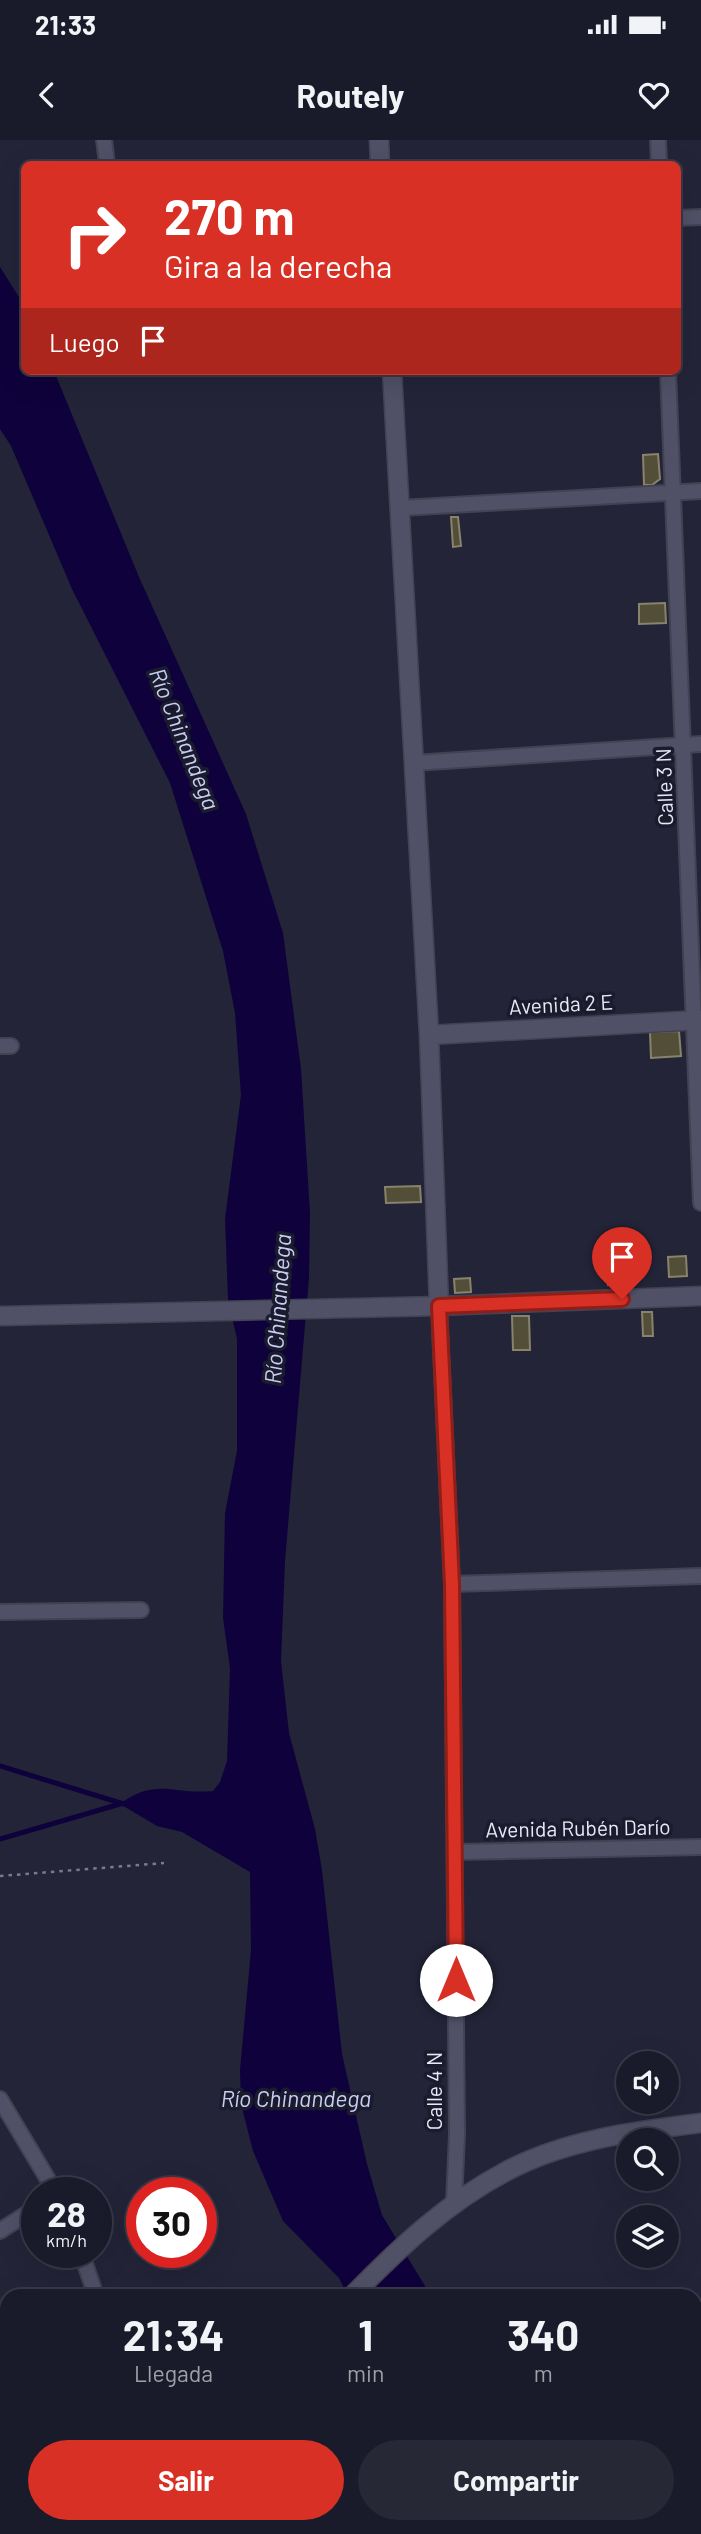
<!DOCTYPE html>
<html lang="es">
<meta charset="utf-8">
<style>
:root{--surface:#1a1b2a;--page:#272836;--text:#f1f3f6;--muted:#9fa1a8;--line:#383947;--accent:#d93025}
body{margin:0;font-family:Barlow,sans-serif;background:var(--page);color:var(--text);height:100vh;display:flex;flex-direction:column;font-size:26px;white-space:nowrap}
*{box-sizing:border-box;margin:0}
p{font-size:23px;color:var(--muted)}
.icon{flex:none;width:38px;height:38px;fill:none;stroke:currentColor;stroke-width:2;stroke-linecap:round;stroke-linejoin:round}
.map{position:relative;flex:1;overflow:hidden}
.sheet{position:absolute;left:0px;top:2149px;width:702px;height:245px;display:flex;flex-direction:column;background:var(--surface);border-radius:21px 21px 0 0;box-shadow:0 7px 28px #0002,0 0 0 2px var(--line)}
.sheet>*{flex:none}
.top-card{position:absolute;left:21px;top:21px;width:660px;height:214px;border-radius:10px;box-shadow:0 7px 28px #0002,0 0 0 2px var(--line);background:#d93025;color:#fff;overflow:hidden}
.tools{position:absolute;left:616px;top:1911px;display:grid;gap:14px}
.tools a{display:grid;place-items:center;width:63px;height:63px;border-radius:50%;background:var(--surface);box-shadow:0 7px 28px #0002,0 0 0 2px var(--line);font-size:35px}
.speed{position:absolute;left:21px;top:2037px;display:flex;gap:14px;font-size:35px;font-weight:700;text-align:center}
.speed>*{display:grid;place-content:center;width:91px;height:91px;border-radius:50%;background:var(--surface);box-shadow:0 7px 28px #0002,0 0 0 2px var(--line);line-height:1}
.speed small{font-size:18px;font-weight:400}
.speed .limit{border:10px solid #d22;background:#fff;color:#111}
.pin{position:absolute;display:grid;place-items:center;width:60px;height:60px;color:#fff;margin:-72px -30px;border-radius:50% 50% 50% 0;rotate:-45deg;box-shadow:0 0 7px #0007}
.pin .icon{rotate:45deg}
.me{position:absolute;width:77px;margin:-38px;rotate:0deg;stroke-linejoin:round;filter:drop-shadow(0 0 5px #0008)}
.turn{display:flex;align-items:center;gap:24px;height:147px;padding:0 28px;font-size:32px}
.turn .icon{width:91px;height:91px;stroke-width:2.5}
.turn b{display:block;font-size:49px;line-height:60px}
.then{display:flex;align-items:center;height:66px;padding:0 28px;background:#0003;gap:14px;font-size:26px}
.eta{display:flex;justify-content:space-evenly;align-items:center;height:119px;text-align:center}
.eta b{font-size:42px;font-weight:700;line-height:49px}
.action{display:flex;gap:14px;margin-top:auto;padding:14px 28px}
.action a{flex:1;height:80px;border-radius:42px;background:var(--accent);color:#fff;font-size:28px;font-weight:700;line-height:80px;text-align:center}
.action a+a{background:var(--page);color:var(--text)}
.status{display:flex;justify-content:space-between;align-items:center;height:49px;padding:0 35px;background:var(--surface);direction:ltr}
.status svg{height:19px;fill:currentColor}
header{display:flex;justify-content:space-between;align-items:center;height:91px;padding:0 28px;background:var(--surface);font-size:32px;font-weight:700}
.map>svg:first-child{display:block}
.water{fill:#0f023c}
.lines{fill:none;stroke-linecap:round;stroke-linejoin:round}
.stream{stroke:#0f023c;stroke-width:5}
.building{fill:#534e37;stroke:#88836b;stroke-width:2}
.minor-casing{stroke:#424253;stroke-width:18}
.tertiary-casing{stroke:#424253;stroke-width:21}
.path{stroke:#797a8b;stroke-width:2.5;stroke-dasharray:3.5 5;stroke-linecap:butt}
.minor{stroke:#505167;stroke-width:14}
.tertiary{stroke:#505167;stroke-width:18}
.route-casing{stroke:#8d1f18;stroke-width:18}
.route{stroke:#d93025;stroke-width:12}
.labels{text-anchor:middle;stroke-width:7;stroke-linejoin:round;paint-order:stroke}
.street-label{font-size:21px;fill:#e8e9f7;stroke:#1a1b2d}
.water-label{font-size:23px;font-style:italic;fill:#cacdf3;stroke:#1a1b2d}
</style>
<div class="status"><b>21:33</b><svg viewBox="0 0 49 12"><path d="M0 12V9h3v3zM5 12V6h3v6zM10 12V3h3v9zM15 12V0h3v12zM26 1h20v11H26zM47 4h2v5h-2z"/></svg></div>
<header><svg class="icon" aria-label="back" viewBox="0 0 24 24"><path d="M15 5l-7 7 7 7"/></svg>Routely<svg class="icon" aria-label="heart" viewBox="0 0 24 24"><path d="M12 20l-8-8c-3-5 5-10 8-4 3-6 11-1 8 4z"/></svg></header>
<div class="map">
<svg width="701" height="2394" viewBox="0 0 701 2394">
<rect width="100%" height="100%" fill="#232438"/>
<!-- water -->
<path class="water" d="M0 127 24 165V231H54L139 437 246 674 283 793 301 929 310 1073 309 1138 285 1421 281 1521 289 1593 315 1689 322 1730 342 1914 367 2024 382 2075 431 2156H348L339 2138 283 2081 253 2011 241 1964 240 1930 251 1810 250 1732 182 1692 157 1686 120 1664C156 1637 174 1655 213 1651L220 1642 227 1621 230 1528 223 1478 225 1373 237 1311V1199L228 1159 225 1079 241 955 235 873 223 811 170 643 72 449 11 306 0 289Z
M695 2329 701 2333V2394H676L671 2387H695Z"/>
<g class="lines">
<!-- stream -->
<path class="stream" d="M0 1626 124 1664
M0 1699 120 1664"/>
</g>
<!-- building -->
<path class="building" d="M658 314 660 339 652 345H644L643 315Z
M451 377H458L461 406 453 407Z
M665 463 666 483 639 484V464Z
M679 891 681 916 651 918 650 892Z
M420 1046 421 1062 386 1063 385 1047Z
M686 1116 687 1136 669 1137 668 1117Z
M626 1125 628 1144 608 1145 606 1126Z
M470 1138 471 1152 455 1153 454 1139Z
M642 1172H652L653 1196H643Z
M512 1176H529L530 1210H513Z"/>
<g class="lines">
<!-- minor casing -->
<g class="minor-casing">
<path id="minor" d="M104 0 107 24
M658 0 659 24
M677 78 701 77
M668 231 701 1063
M400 368 701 351
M414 623 701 604
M0 906H11
M439 1166 452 1444 457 1994 454 2063
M452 1444 701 1436
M0 1472 141 1470
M455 1712 701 1707
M0 1959 56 2053
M0 2091 37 2067
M81 2112 96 2156
M124 2387 126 2394
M361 2394 369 2387"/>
</g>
<!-- tertiary casing -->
<g class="tertiary-casing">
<path id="tertiary" d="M379 0 380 24
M392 231 429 895 439 1166
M429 895 701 880
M0 1176 439 1166 701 1156
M352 2156C398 2109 446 2063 505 2032 564 2000 635 1991 701 1983
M200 2394 204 2387"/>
</g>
<!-- path -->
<path class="path" d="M0 1736 164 1723"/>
<!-- minor -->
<use href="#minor" class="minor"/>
<!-- tertiary -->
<use href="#tertiary" class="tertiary"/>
</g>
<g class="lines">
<!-- route casing -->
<g class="route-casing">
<path id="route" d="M456 1840 452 1444 439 1166 622 1159"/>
</g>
<!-- route -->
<use href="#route" class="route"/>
</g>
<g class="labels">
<!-- street labels -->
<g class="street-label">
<text transform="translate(665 647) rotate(-92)" y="7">Calle 3 N</text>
<text transform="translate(561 865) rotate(-3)" y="7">Avenida 2 E</text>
<text transform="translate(578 1689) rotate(-1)" y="7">Avenida Rubén Darío</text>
<text transform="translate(435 1951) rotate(-90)" y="7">Calle 4 N</text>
</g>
<!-- water labels -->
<g class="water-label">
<text transform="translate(184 599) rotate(68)" y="8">Río Chinandega</text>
<text transform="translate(278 1169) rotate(-86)" y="8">Río Chinandega</text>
<text x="296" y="1967">Río Chinandega</text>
</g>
</g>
</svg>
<div class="tools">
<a><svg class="icon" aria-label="sound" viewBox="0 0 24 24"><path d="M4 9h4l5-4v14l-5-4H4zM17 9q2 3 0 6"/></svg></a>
<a><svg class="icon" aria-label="search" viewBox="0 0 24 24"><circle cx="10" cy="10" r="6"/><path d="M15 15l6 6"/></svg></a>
<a><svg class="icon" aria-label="layers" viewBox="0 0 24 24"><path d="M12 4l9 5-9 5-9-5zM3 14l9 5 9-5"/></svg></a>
</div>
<div class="speed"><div>28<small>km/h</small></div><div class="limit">30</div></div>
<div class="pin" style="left:622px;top:1159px;background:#d93025"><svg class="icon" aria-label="arrive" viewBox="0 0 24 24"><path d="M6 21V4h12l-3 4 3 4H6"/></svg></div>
<svg class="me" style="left:456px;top:1840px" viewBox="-20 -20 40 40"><circle r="19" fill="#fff"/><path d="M0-13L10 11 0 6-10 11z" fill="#d93025"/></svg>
<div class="top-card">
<div class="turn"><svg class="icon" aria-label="right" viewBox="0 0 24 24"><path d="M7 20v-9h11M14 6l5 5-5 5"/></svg><div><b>270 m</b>Gira a la derecha</div></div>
<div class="then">Luego<svg class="icon" aria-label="arrive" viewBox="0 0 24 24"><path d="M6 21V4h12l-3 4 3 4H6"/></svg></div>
</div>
<section class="sheet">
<div class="eta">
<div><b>21:34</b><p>Llegada</p></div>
<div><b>1</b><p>min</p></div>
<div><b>340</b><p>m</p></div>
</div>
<div class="action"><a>Salir</a><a>Compartir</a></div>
</section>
</div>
